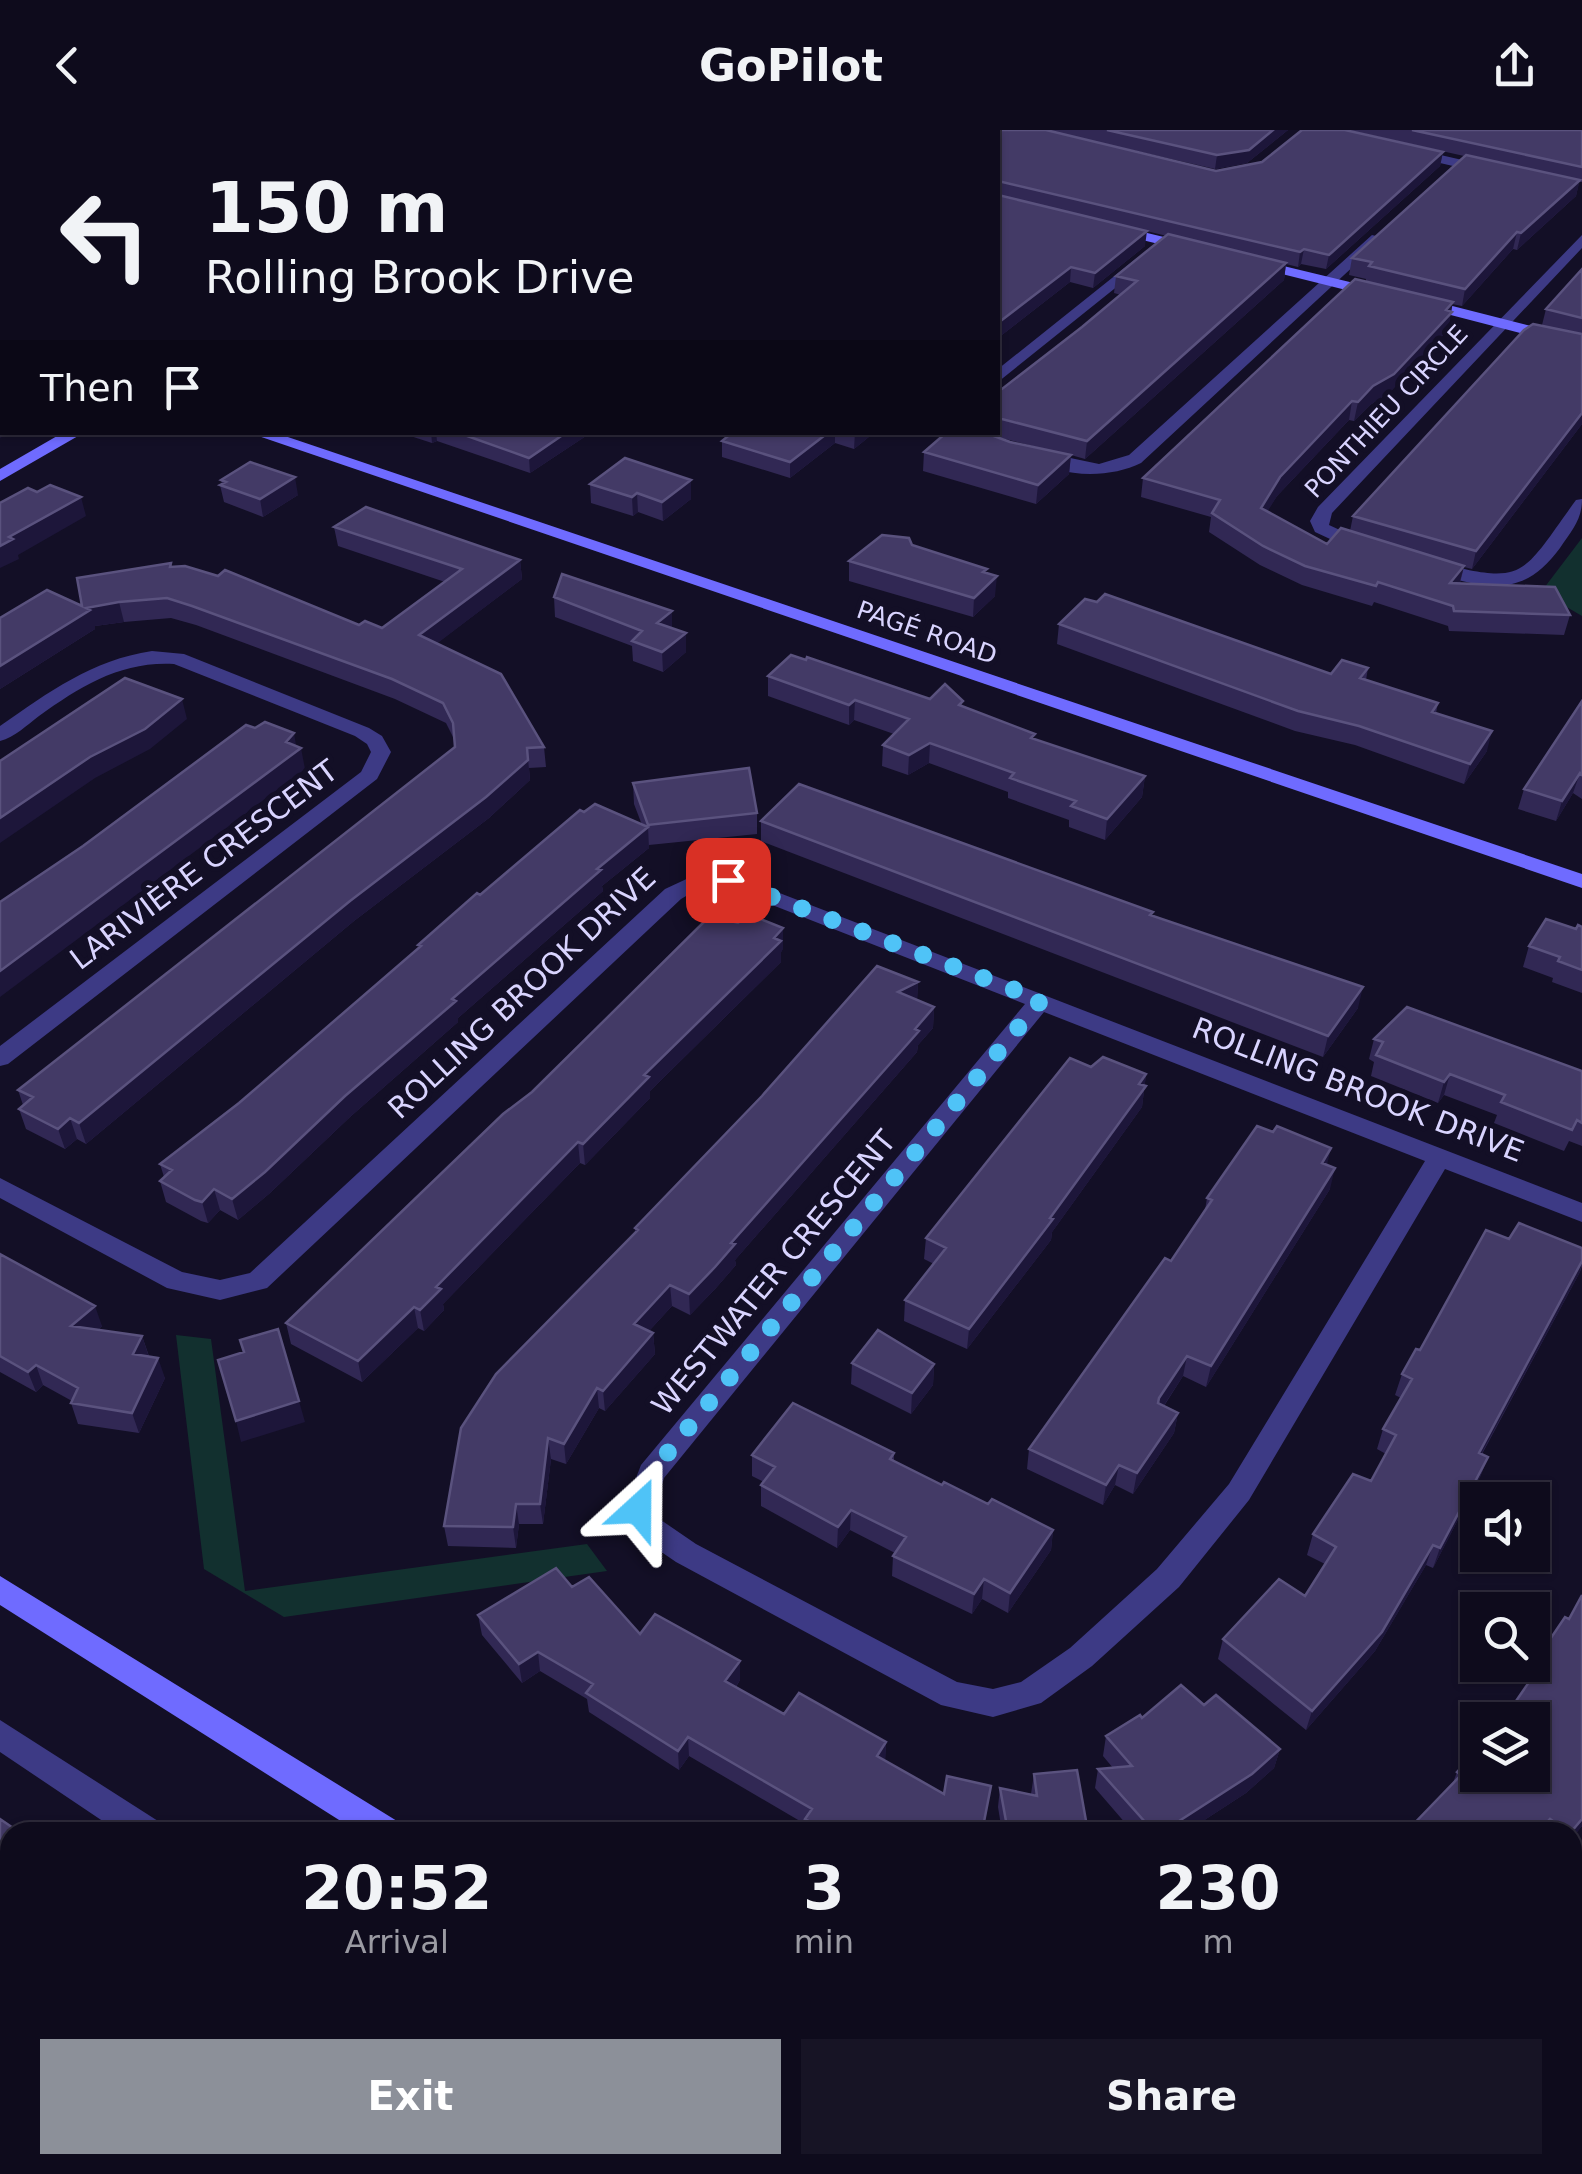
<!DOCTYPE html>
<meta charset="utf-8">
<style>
:root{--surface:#0e0b1c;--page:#171425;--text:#f1f3f6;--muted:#9b9ba3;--line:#2e2b3b;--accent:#8c9099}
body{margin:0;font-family:"DejaVu Sans",sans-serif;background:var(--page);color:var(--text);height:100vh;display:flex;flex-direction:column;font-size:38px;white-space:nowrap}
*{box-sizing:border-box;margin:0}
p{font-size:32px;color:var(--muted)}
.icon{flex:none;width:55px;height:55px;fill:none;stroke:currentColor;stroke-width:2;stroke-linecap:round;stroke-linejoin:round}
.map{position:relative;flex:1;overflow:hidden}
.side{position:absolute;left:0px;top:1692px;width:1582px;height:352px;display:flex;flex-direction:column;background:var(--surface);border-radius:30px 30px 0 0;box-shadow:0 2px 8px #0004,0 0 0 2px var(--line)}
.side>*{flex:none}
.top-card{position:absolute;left:0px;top:0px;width:1000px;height:305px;box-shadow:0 2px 8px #0004,0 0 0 2px var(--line);background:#0e0b1c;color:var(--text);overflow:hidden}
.fabs{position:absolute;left:1460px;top:1352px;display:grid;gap:20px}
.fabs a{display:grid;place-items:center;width:90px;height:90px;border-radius:0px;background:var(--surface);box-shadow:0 2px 8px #0004,0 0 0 2px var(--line);font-size:50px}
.pin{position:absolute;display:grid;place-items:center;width:85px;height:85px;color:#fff;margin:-42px;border-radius:20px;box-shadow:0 5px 15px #0006}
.me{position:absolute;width:110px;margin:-55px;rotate:24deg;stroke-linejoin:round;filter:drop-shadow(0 0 8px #0008)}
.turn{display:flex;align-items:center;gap:35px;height:210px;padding:0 40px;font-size:45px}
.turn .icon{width:130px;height:130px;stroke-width:2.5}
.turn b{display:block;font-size:70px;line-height:85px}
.then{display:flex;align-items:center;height:95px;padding:0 40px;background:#0003;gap:20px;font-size:38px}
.eta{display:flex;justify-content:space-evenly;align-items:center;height:170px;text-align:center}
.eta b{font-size:60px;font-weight:700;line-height:70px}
.action{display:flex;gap:20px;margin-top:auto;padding:20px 40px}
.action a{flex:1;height:115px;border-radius:0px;background:var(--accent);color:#fff;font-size:40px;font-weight:700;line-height:115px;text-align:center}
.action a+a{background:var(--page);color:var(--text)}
header{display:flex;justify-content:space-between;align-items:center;height:130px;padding:0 40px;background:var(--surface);font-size:45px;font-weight:700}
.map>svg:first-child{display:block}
.green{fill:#12302f}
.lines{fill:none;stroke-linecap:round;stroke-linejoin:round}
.street{fill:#3d3a85;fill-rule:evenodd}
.secondary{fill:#6f6bff;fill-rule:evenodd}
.wall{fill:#312854;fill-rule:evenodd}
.shaded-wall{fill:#1d163a}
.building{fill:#433a66;stroke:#5a527e;stroke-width:2.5}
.route{stroke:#4fc3f7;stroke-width:18;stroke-dasharray:0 32.4}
.labels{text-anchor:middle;stroke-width:10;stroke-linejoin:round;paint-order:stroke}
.far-street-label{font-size:25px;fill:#d9d4ff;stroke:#130f26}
.street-label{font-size:30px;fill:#d9d4ff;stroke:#130f26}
</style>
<header><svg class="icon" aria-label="back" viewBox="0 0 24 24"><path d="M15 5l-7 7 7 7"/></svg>GoPilot<svg class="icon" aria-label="share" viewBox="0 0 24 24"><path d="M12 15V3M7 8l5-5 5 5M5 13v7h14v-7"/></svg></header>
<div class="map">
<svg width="1582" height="2044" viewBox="0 0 1582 2044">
<rect width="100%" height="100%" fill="#130f26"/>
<!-- green -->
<path class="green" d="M1582 408V486L1541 462Z
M176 1205 211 1209 245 1461 587 1414 607 1441 284 1487 204 1439Z"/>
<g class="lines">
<!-- street -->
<path class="street" d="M1410 18 1493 37 1495 40 1488 44 1405 25 1403 22Z
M1372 105 1384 108 1141 333C1109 349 1058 348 1028 326L1037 321 1099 334 1129 325Z
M1582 105V118L1332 383 1329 395 1370 414V422H1358L1315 402 1310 391 1318 377Z
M1137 128 1149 131 998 252V239Z
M1582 369C1582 390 1572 400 1560 418 1520 473 1481 456 1424 441L1422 437 1431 431C1527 456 1520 447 1576 370Z
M152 521 184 524 369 598 382 606 391 622 377 649 8 934 0 936V916L361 642 371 622 367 614 355 606 174 534C121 531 81 556 39 586 27 595 15 607 0 611V596C49 562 92 530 152 521Z
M728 743 1582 1073V1092L1445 1039 1249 1370 1179 1457 1092 1536 1041 1573 993 1587 941 1575 676 1432 638 1406 624 1379 641 1335 1025 874 726 757 698 759 681 769 267 1158 220 1170 167 1158 0 1068V1048L182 1142 220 1150 250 1143 665 759 693 746ZM1044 882 1425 1031 1229 1354 1157 1439 1070 1518 1021 1552 993 1559 957 1552 696 1414 658 1388 654 1379 664 1348Z
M0 1590 158 1691 162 1702H119L0 1622Z
M346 2035H385L381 2044H343Z"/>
<!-- secondary -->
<path class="secondary" d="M1114 95 1197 115 1199 118 1192 122 1109 102V96Z
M1255 129 1387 161 1390 164 1382 169 1250 136V130Z
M1421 168 1582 209V219L1416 176V170Z
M0 211 2 212V222L0 221Z
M64 302H85L0 351V339Z
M247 302H273L1582 744V758Z
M0 1446 397 1691 401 1702H358L0 1475Z
M1582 1886V1926L1572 1930V1890Z
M811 2035H852L855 2044H815Z
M1426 2035H1468L1464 2044H1423Z"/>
</g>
<!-- wall -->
<path class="wall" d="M241 0H1288L1247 33 1215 39 1062 4 1216 41 1443 22 1440 36 1326 139 1301 134 1298 137 1286 134 1284 150 1085 329 1071 325 1069 344 1036 374 923 341 924 322 947 302H998V262L1082 197 1121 165 1114 163 1116 146 1167 106 1034 74 1145 116 1093 158 1070 152 998 208V2ZM989 305 1060 323 1010 312Z
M1348 0H1582V52H1579L1576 66 1517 120 1513 119 1462 176 1452 174 1448 200 1390 262 1370 275 1354 291 1349 290 1277 366 1267 381 1327 414 1350 401 1353 386 1542 195 1546 179 1582 139V294L1472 439 1464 437 1460 453 1570 485 1564 505 1449 501 1448 496 1374 472 1372 476 1302 455 1260 435 1209 402 1211 387 1141 367 1143 348 1366 151V149L1349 145 1352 128 1464 26Z
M398 302H592L530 343 437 311 432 313Z
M733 302H875L854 319 835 313 790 348 722 327V311Z
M221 350 298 365 263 387 224 372 220 355 222 354Z
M691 350V369L663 391 638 382 633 386 591 373 590 354Z
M334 397 520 430 522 449 437 513 544 617 546 637 529 638 530 650 489 688 354 791 86 1014 77 1009 65 1019 26 999 19 979 23 975 18 960 455 617V611L446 593 395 569 196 495 171 488 124 492 95 496V499L0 559V488L82 476 172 437 359 495 382 498 445 452 338 416Z
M912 415 986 443 995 466 973 487 849 451V431Z
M554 467 672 498 686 522 663 542 633 531 632 516 555 487Z
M1059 494 1331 544 1368 538 1366 550 1438 573 1436 583 1487 621 1464 654 1355 615 1295 601 1057 514Z
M768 546 930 569 962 576 1034 609 1145 646 1142 667 1105 710 1069 697V690L1008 668V662L929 633 908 645 882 636 883 615 894 604 854 590 849 595 768 566Z
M1582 571V669L1573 663 1556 691 1518 679 1524 659Z
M633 653 757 683V704L649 715V714V718L602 756 603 761 458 888V892L350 987 270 1063 238 1090 220 1080 208 1093 201 1091 166 1072 160 1051 164 1047 160 1034 239 973 419 818 418 815 584 682 642 695 634 674Z
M761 691 1153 782 1152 786 1358 878 1323 927 761 711Z
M1582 797V863L1552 852 1553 848 1523 837 1529 816Z
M783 819 781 822V832L650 961V968L585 1035 580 1033 443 1174 444 1180 424 1201 418 1198 362 1252 291 1214 286 1193Z
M918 852 917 870 934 877 933 898 918 915 917 922 735 1130 736 1135 716 1158 690 1185 672 1176 649 1201 653 1203 655 1224 605 1281 599 1278 566 1334 551 1329 543 1394H519L516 1418 448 1416 444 1396 635 1103V1098Z
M1374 909 1582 941V1016L1569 1011 1564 1021 1494 993 1497 985 1444 965 1438 973 1371 946 1374 932 1369 929Z
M1091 937 1146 944 1142 977 1052 1102 1051 1110 967 1219 904 1191 905 1170 934 1134 924 1129 926 1108Z
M1327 1035 1330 1059 1206 1257 1183 1246 1164 1276 1178 1283 1174 1303 1133 1364 1115 1355 1103 1375 1027 1339 1029 1319 1171 1131 1205 1080 1207 1068Z
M1509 1109 1582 1118V1136L1580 1142 1482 1324 1488 1327 1480 1347 1433 1438 1426 1435 1375 1521 1306 1600 1218 1529 1223 1509 1305 1466 1325 1434 1307 1425 1313 1404 1371 1351 1386 1324 1377 1319 1383 1299 1401 1268 1395 1265 1402 1244Z
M0 1124 102 1196 98 1200 142 1206 149 1226 165 1248 139 1303 78 1294 71 1273 72 1271 43 1255 36 1262 0 1242Z
M852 1233 934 1234 933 1255 911 1284 851 1254Z
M894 1323V1331L942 1355 1053 1400 1051 1420 1008 1483 982 1469 972 1484 892 1446 893 1426 895 1423 850 1400 837 1418 761 1376V1355L764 1352 752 1346V1325Z
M572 1457 640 1504 740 1550 736 1557 784 1584 886 1612 885 1631 944 1664 991 1656 983 1702H805V1694L689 1626 679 1640 589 1582 587 1569 540 1541 522 1553 482 1505 478 1485Z
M1582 1465V1696L1572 1708V1702H1406L1453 1653 1457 1642 1478 1645 1528 1554 1526 1553 1534 1533 1569 1489Z
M1204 1575 1280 1619 1274 1638 1246 1663 1186 1702H1133L1095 1658 1098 1639 1113 1638 1103 1626 1106 1606 1142 1588Z
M1034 1644 1088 1702H1002L998 1677 1000 1658 1031 1664Z
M0 1689 10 1702V1838L0 1831Z
M1080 2035H1238L1225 2044H1086Z"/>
<!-- shaded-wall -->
<path class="shaded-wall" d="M1273 0H1288L1247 33 1215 39 1217 25Z
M1443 22 1440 36 1326 139 1329 125Z
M1580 50 1576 66 1517 120 1521 103Z
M1147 101 1145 116 1093 158 1095 143Z
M1517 102 1513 119 1462 176 1465 159Z
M1304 119 1301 134 1298 137 1300 122Z
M1286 133 1284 150 1085 329 1087 311Z
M1071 137 1070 152 998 208V193Z
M1453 172 1448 200 1390 262 1370 275 1354 291 1358 272Z
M1352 271 1349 290 1277 366 1258 397 1261 378 1280 347Z
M1582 283V294L1472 439 1476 421Z
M2 286V302H11L0 308V287Z
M431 302H436L437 311 432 313Z
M567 302H592L530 343 529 328Z
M829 302H835V313L790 348V332Z
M855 302H875L854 319Z
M1071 325 1069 344 1036 374 1038 355Z
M295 347 298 365 263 387 260 369Z
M691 350V369L663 391 662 372Z
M637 363 638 382 633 386 632 367Z
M81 367 86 386 18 425 19 429 0 438V416L9 407Z
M520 430 522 449 422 525 419 505Z
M1464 436 1459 455 1450 453Z
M987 439 985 457 997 446 995 466 973 487 974 468 983 442Z
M119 472 124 492 95 496V499L0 559V536L86 478Z
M672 481V501L657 493Z
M686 503V522L663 542 662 522Z
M182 569 187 589 150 619 95 648 0 713V688L90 627Z
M855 570 854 590 849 595V575Z
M1492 601 1487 621 1464 654 1470 634Z
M294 603 297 621 301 618 305 639 0 867V841L286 612Z
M930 613 929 633 908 645 909 625Z
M527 618 530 650 489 688 354 791 86 1014 79 993Z
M1580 643 1573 663 1556 691 1562 671Z
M1145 646 1142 667 1105 710 1107 689Z
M648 697 649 718 602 756 603 761 458 888V892L350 987 270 1063 238 1090 232 1069 597 739Z
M783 798V819L781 822V832L650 961V968L585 1035 583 1014 644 945Z
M918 852 917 873 898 862Z
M1363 857 1358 878 1323 927 1328 906Z
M934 877 933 898 918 915 917 922 735 1130 736 1135 716 1158 690 1185 689 1164Z
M1146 944 1142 977 1052 1102 1051 1110 967 1219 969 1199 1050 1088Z
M1450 944 1444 965 1438 973 1444 952Z
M70 988 77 1009 65 1019 58 999Z
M578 1012 580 1033 443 1174 444 1180 424 1201 420 1180 436 1157Z
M1331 1018 1326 1039 1322 1033Z
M1335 1038 1330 1059 1206 1257 1211 1236Z
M214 1059 220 1080 208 1093 202 1072Z
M1582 1131 1580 1142 1471 1343 1479 1323Z
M670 1155 672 1176 636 1215 634 1194Z
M95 1176 102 1196 79 1217 71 1196Z
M414 1177 418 1198 362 1252 358 1231Z
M653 1203 655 1224 605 1281 603 1261Z
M142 1206 149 1227 133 1224Z
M1187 1226 1183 1246 1155 1289 1159 1268Z
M158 1228 165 1248 139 1303 132 1283Z
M934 1234 933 1255 911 1284 912 1263Z
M36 1235 43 1255 36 1262 28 1242Z
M597 1258 599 1278 566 1334 564 1314Z
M299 1271 305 1292 241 1312 236 1291Z
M1178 1283 1174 1303 1133 1364 1137 1343Z
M548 1308 551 1329 543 1394 540 1374Z
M1488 1327 1480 1347 1433 1438 1440 1418Z
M1119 1335 1115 1355 1103 1375 1106 1355Z
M516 1374 519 1394 516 1418 513 1397Z
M851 1380 850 1400 837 1418 838 1397Z
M1053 1400 1051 1420 1008 1483 1010 1463Z
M1433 1415 1426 1435 1375 1521 1306 1600 1312 1581Z
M984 1449 982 1469 972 1484 974 1464Z
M538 1522 540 1541 522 1553 519 1534Z
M740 1531V1550L726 1571 725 1551Z
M688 1607 689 1626 679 1640 678 1621Z
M886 1612 885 1631 877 1626Z
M1280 1619 1274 1638 1246 1663 1186 1702H1162Z
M1582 1689V1696L1572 1708V1702H1571Z
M585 2035H599L593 2044H579Z
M1221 2035H1238L1225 2044H1212L1214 2040Z"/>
<!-- building -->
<path class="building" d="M241 0H1046L1216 41 1262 32 1302 0H1345L1443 22 1329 125 1304 119 1300 122 998 51V2H235Z
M1107 0H1273L1249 20 1217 25Z
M1412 0H1582V37Z
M1466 25 1580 50 1521 103 1517 102 1465 159 1369 136 1372 132 1352 128Z
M998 60V65L1147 101 1095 143 1071 137 998 193Z
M1168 104 1286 133 1087 311 998 288V262L1082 197 1137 151 1116 146Z
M1582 139V188L1546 179Z
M1355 149 1453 172 1446 180 1452 182 1394 244 1373 256 1358 272 1352 271 1280 347 1261 378 1327 414 1341 398 1464 436 1450 453 1555 457 1570 485 1454 481 1453 476 1378 452 1376 456 1305 436 1263 416 1212 383 1220 370 1143 348Z
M1533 194 1582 204V283L1476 421 1353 386 1524 200Z
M0 244 2 245V264L0 265Z
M456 302H567L529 328Z
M733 302H829L790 332 722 311Z
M947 302H983L1010 312 1071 325 1038 355 924 322Z
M625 328 691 350 662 372 637 363 632 367 590 354Z
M250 332 295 347 260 369 220 355 226 352 221 350Z
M50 355 81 367 9 407 13 409 0 416V373L28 358 37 362Z
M366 377 520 430 419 505 501 544 544 617 527 618 528 630 486 667 350 771 79 993 70 988 58 999 19 979 33 967 18 960 455 617 453 593 443 573 392 549 192 476 167 468 119 472 86 478 90 480 0 536V488L47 460 82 476 77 448 171 433 170 437 185 436 218 446 225 440 359 495 365 491 382 498 462 439 334 397Z
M882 405 909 408 912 415 987 439 983 442 997 446 974 468 849 431Z
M562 444 672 481 657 493 686 503 662 522 632 511 642 501 554 467Z
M1105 464 1331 544 1342 530 1368 538 1360 548 1438 573 1432 582 1492 601 1470 634 1359 596 1298 581 1059 494 1085 469 1097 472Z
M791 525 806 530 807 527 930 569 945 554 963 571 959 575 1035 604 1031 608 1145 646 1107 689 1071 676 1076 671 1010 648 1014 643 930 613 909 625 883 615 909 589 855 570 849 575 768 546Z
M125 548 182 569 145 599 90 627 0 688V631Z
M1582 571V645L1580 643 1562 671 1524 659Z
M265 592 294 603 286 612 301 618 0 841V772L83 716 246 595 255 598Z
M749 638 757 683 648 695 633 653Z
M799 654 1153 782 1150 785 1363 857 1328 906 761 691Z
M595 674 648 697 597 739 601 740 452 869 456 871 345 966 265 1042 232 1069 214 1059 202 1072 195 1070 160 1051 172 1040 160 1034 239 973 421 816 418 815 477 763 480 765 580 680 584 682Z
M748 784 783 798 774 808 781 811 644 945 649 947 583 1014 578 1012 436 1157 441 1159 420 1180 414 1177 358 1231 286 1193 503 984 532 962 710 786 738 793Z
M1546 789 1576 799 1578 795 1582 797V840L1558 831 1560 827 1529 816Z
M877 836 918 852 898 862 934 877 915 899 919 901 731 1113 735 1114 715 1137 689 1164 670 1155 634 1194 653 1203 603 1261 597 1258 564 1314 548 1308 540 1374H516L513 1397 444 1396 461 1298 496 1244 638 1100 635 1098 762 966Z
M1407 877 1582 941V993L1577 990 1572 1000 1501 972 1505 965 1450 944 1444 952 1376 925 1383 912 1374 909Z
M1103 927 1146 944 1139 954 1146 956 1050 1088 1053 1089 969 1199 905 1170 946 1118 926 1108 1070 928 1091 937Z
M1257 996 1273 1002 1277 996 1331 1018 1322 1033 1335 1038 1211 1236 1187 1226 1159 1268 1158 1273 1178 1283 1137 1343 1119 1335 1106 1355 1029 1319 1165 1128 1171 1131 1212 1070 1207 1068Z
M1519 1093 1582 1118V1131L1479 1323 1488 1327 1440 1418 1433 1415 1382 1502 1312 1581 1223 1509 1279 1449 1305 1466 1336 1417 1313 1404 1353 1344 1371 1351 1396 1305 1383 1299 1412 1249 1402 1244 1416 1219 1420 1220 1486 1100 1509 1109Z
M0 1124 95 1176 71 1196 142 1206 133 1224 158 1228 132 1283 71 1273 78 1258 36 1235 28 1242 0 1226Z
M278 1199 299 1271 236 1291 218 1230 244 1222 240 1210Z
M878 1200 934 1234 912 1263 852 1233Z
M793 1273 894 1323 890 1329 942 1355 944 1352 988 1374 992 1369 1053 1400 1010 1463 984 1449 974 1464 893 1426 906 1407 851 1380 838 1397 761 1355 775 1337 752 1325Z
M556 1438 572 1457 589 1447 640 1504 655 1484 740 1531 725 1551 784 1584 799 1563 886 1612 877 1626 944 1664 947 1646 991 1656 982 1702H830L805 1689 812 1679 688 1607 678 1621 586 1563 593 1554 538 1522 519 1534 478 1485Z
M1582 1465V1689L1571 1702H1568L1550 1689 1538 1702H1406L1461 1645 1457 1642 1478 1619V1645H1532V1590H1503L1540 1536 1534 1533 1565 1487 1569 1489Z
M1181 1555 1204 1575 1216 1565 1280 1619 1252 1644 1162 1702H1154L1098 1639 1132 1636 1106 1606 1140 1585 1142 1588Z
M1077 1640 1088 1702H1008L1000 1658 1037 1666 1034 1644Z
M0 1689 19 1702H10V1828L0 1820Z
M0 2002 10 2009V2035H45L57 2044H0Z
M471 2035H585L579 2044H464Z
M1095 2035H1221L1214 2040 1212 2037 1201 2044H1144L1143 2042 1140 2044H1102Z"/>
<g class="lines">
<!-- route -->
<path class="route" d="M638 1379 651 1343 1041 870 728 750"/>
</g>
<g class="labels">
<!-- far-street labels -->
<g class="far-street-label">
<text transform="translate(1386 281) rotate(-47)" y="9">PONTHIEU CIRCLE</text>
<text transform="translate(927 502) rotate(19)" y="9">PAGÉ ROAD</text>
</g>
<!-- street labels -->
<g class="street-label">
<text transform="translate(204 735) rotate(-37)" y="10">LARIVIÈRE CRESCENT</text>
<text transform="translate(522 863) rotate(-43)" y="10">ROLLING BROOK DRIVE</text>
<text transform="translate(1358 960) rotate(21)" y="10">ROLLING BROOK DRIVE</text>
<text transform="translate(774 1143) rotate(-50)" y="10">WESTWATER CRESCENT</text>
</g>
</g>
</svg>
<div class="fabs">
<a><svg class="icon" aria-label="sound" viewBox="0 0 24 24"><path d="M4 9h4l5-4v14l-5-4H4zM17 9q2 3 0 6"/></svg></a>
<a><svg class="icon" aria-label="search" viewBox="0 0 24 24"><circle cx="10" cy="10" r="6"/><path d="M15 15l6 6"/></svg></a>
<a><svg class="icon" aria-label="layers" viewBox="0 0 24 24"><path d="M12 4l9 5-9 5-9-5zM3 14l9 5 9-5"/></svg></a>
</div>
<div class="pin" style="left:728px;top:750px;background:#d93025"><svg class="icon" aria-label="arrive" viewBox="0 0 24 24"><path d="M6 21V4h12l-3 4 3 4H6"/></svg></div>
<svg class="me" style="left:638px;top:1379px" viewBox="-20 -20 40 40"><path d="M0-17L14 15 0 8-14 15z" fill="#4fc3f7" stroke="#fff" stroke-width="4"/></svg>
<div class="top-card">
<div class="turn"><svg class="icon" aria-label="left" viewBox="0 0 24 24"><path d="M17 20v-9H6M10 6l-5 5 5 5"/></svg><div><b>150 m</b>Rolling Brook Drive</div></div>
<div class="then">Then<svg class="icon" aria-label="arrive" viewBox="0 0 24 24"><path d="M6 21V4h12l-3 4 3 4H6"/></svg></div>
</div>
<section class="side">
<div class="eta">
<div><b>20:52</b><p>Arrival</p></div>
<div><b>3</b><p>min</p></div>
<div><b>230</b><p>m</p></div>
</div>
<div class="action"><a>Exit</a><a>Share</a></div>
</section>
</div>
